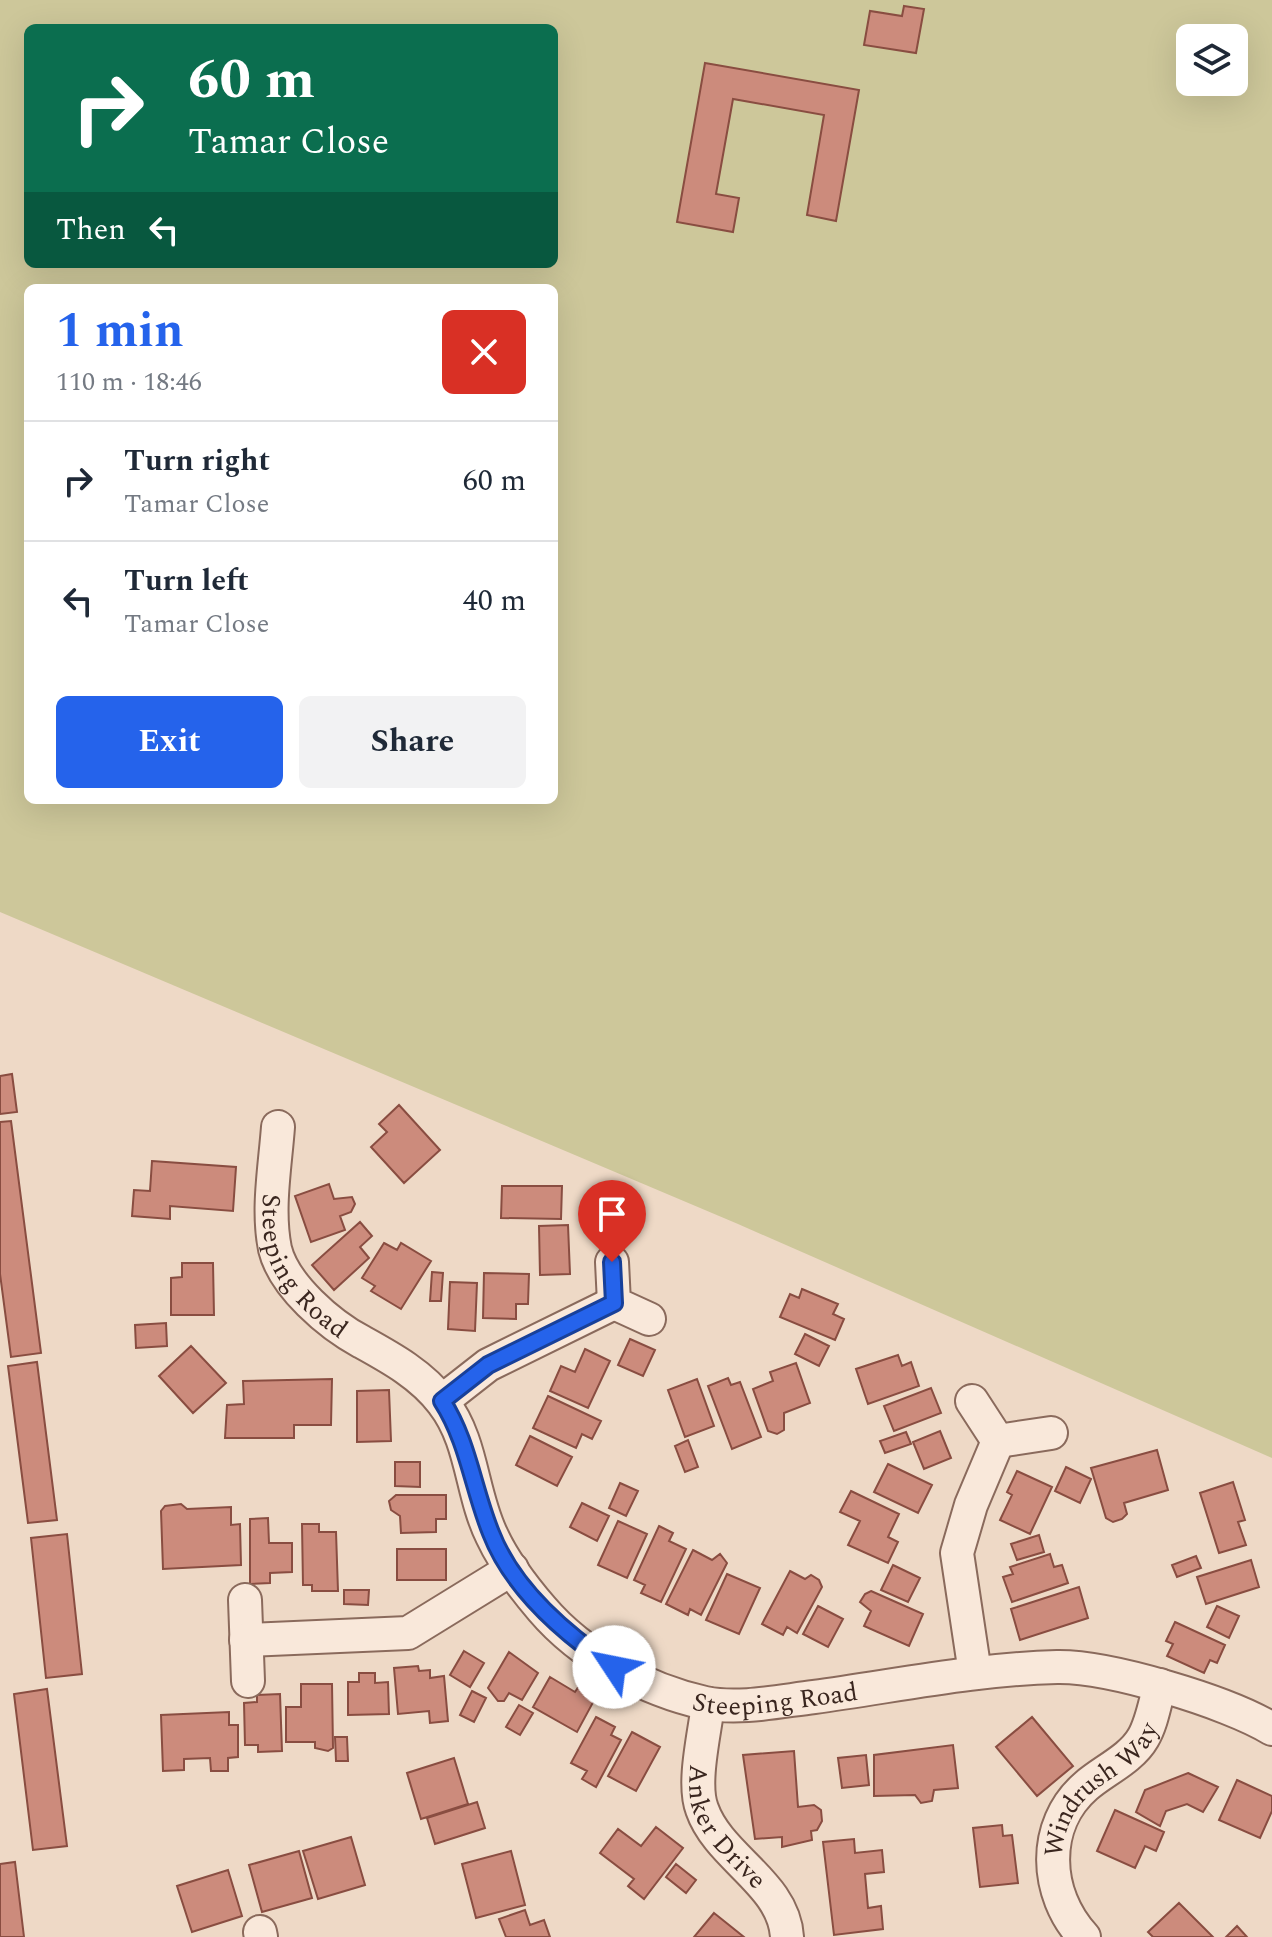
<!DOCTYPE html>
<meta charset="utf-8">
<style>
:root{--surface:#fff;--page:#f2f2f3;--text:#1f2937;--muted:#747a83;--line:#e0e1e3;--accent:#2563eb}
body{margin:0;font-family:Spectral,serif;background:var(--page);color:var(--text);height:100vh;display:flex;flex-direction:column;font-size:30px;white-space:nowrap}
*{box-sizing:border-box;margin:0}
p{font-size:26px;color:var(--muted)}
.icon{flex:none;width:44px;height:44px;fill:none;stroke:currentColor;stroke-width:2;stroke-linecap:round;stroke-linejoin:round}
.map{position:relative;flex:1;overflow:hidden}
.details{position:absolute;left:24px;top:284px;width:534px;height:520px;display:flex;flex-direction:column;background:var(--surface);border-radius:12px;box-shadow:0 8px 32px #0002}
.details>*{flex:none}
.hud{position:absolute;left:24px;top:24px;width:534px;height:244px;border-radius:12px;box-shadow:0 8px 32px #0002;background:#0b6e4f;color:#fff;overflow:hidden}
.controls{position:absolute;left:1176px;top:24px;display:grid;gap:16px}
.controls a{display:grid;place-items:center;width:72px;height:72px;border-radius:12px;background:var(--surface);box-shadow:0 8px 32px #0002;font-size:40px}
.pin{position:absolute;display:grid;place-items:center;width:68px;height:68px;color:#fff;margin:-82px -34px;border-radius:50% 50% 50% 0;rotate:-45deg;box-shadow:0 0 8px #0007}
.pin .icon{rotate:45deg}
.me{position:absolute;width:88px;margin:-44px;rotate:304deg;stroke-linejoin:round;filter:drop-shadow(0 0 6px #0008)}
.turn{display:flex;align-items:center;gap:28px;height:168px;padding:0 32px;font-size:36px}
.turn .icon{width:104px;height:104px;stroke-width:2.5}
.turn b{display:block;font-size:56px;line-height:68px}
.then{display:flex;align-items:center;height:76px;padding:0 32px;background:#0003;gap:16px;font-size:30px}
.round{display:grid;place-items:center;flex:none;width:84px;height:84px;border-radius:12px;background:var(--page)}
.head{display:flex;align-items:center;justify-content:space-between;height:136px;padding:0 32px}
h1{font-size:48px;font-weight:700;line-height:60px;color:var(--accent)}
.primary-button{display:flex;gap:16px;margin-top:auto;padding:16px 32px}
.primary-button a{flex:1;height:92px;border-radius:12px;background:var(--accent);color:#fff;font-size:32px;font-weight:700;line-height:92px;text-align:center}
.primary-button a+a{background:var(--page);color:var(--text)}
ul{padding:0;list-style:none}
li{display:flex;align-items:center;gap:24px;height:120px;padding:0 32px;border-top:2px solid var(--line)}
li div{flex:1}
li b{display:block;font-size:30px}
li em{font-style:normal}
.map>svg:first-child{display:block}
.green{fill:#cdc79a;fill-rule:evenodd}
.building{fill:#cc8b7c;stroke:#894d41;stroke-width:2}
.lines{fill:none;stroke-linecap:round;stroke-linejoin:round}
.minor-casing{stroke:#8a6a5c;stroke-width:36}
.minor{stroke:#f9e8da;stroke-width:32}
.route-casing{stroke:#184099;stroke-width:20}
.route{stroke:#2563eb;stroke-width:14}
.labels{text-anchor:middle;stroke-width:7;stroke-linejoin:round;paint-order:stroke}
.street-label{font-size:26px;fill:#3a261f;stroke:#f6e5d6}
</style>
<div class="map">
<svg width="1272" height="1937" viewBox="0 0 1272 1937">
<rect width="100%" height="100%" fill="#eed9c6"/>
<!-- green -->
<path class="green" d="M0 0H1272V1458L738 1224 0 912ZM28 28H554V264H28ZM1190 38H1234V82H1190ZM28 288H554V800H28Z"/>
<!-- building -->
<path class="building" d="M904 6 924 9 916 53 864 45 870 11 902 16Z
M705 63 859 90 836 221 807 215 824 115 733 99 716 194 739 198 733 232 677 222Z
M12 1074 17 1112 0 1114V1076Z
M399 1105 440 1150 404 1183 371 1147 387 1132 379 1124Z
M11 1121 41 1353 11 1357 0 1274V1122Z
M152 1161 236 1167 233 1211 170 1206V1219L132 1216 134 1190 150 1191Z
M329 1184 334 1199 352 1197 355 1204 351 1212 340 1216 345 1230 311 1242 295 1196Z
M502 1186H562L561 1219 501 1218Z
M360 1222 372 1236 360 1247 369 1258 334 1290 312 1265Z
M568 1225 570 1274 540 1275 539 1226Z
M384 1243 397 1250 401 1243 431 1261 401 1309 371 1291 375 1286 362 1278Z
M182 1263H213L214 1315H171V1278L182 1277Z
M432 1272 443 1273 441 1301H430Z
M484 1273 529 1274 528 1304H516V1319L483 1318Z
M450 1282 477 1283 475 1331 448 1329Z
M802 1289 838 1304 833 1314 844 1319 835 1340 780 1317 790 1294 799 1298Z
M166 1323 167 1346 136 1348 135 1325Z
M805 1334 829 1346 819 1366 795 1354Z
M630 1339 655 1350 643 1376 618 1365Z
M191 1346 226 1383 193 1413 159 1376Z
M585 1349 610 1361 588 1408 550 1391 561 1366 575 1372Z
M898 1355 902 1366 911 1362 919 1386 868 1404 856 1369Z
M37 1362 57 1520 28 1523 8 1366Z
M796 1363 810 1403 784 1413V1430L777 1434 768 1431 753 1389 773 1381 770 1372Z
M728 1378 731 1385 740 1382 761 1437 732 1449 708 1386Z
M332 1379 331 1425H294V1438H225L227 1405 244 1404 243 1381Z
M697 1379 714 1426 685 1437 668 1390Z
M931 1388 941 1413 894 1431 884 1406Z
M389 1390 391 1441 357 1442V1391Z
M548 1396 601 1421 592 1439 582 1434 576 1448 533 1428Z
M940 1431 951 1458 924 1469 913 1442Z
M906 1432 911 1444 885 1453 880 1441Z
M530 1436 572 1457 557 1486 516 1465Z
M688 1440 698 1467 685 1472 675 1446Z
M1157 1450 1168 1490 1124 1503 1127 1514 1122 1519 1113 1522 1106 1518 1091 1468Z
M395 1462H420V1487L395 1486Z
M888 1464 932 1485 918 1513 874 1492Z
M1066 1467 1091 1479 1080 1503 1055 1491Z
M1017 1471 1052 1487 1030 1534 1000 1520 1012 1495 1007 1492Z
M1233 1482 1245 1520 1238 1522 1246 1545 1219 1553 1200 1493Z
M620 1483 638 1491 626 1516 609 1508Z
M851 1491 899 1514 888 1537 898 1542 888 1563 848 1545 860 1521 840 1512Z
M396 1495H446V1519H436V1532L401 1533 400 1516 391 1510 389 1501Z
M582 1503 609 1516 597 1541 570 1527Z
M181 1504 187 1509 231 1507V1525L240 1524 241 1565 163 1569 161 1511 165 1506Z
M268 1518 269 1543H292V1572L270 1573V1583L250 1584V1519Z
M618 1521 647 1534 627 1578 598 1565Z
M302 1524H319V1532H336L338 1591H312V1585H303Z
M659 1526 673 1533 669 1541 686 1549 661 1602 641 1593 645 1585 634 1580Z
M67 1534 82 1674 46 1678 31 1538Z
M1039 1535 1044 1552 1017 1560 1011 1544Z
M397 1549H446V1580H397Z
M693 1550 712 1560 720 1554 727 1563 701 1615 690 1609 688 1615 666 1604Z
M1050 1554 1054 1567 1062 1565 1068 1583 1012 1602 1003 1577 1013 1574 1010 1567Z
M1196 1556 1201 1568 1177 1577 1172 1565Z
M1251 1560 1259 1587 1206 1604 1197 1577Z
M893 1565 920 1578 908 1602 881 1590Z
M790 1571 805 1579 811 1575 819 1580 822 1587 797 1633 787 1627 783 1635 762 1624Z
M727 1574 760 1588 739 1634 706 1620Z
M1079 1587 1088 1618 1020 1640 1011 1609Z
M344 1590H369L368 1605 344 1604Z
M871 1591 923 1614 909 1646 864 1626 871 1611 860 1602 865 1594Z
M818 1606 843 1619 828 1647 803 1634Z
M1217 1606 1239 1616 1229 1638 1207 1627Z
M1175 1622 1225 1645 1217 1663 1210 1660 1204 1673 1167 1656 1173 1644 1166 1641Z
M464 1651 484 1663 470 1687 450 1675Z
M509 1652 538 1673 522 1700 509 1693 504 1701H498L488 1688Z
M418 1666 419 1671 430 1670V1678L444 1676 448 1721 430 1723 429 1711 398 1714 394 1668Z
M359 1673H375V1683L388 1682 389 1714 348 1715V1682H359Z
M550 1677 575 1692 579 1686 597 1695 577 1732 533 1707Z
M301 1684H332L333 1748 328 1751 315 1748V1742H286V1707H301Z
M47 1689 67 1846 33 1850 14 1694Z
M472 1691 486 1698 474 1722 460 1715Z
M280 1694 282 1751 258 1752V1745H245L244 1703 257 1702V1695Z
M519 1705 533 1713 520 1735 506 1727Z
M229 1712V1725H238V1757L228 1758V1771H211L210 1758 184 1759V1770L163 1771 161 1715Z
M596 1717 615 1727 611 1735 621 1740 596 1787 582 1779 587 1771 571 1763Z
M1032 1717 1073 1766 1037 1796 996 1747Z
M632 1732 660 1747 636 1791 608 1776Z
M335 1737H347L348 1761H336Z
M953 1745 958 1788 934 1790 932 1801 921 1803 915 1795 874 1796V1755Z
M794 1751 798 1807 814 1805 821 1810 822 1821 817 1830 811 1831 812 1840 782 1847V1837L755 1839 743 1755Z
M866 1755 869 1785 842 1788 838 1758Z
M454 1758 468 1804 421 1819 407 1773Z
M1188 1773 1218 1787 1203 1812 1187 1804 1166 1811 1160 1826 1136 1812 1145 1790Z
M1237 1780 1272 1796V1811L1260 1838 1219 1820Z
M477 1802 485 1828 435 1844 427 1818Z
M1115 1810 1164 1832 1156 1851 1145 1846 1135 1868 1097 1851Z
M1002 1825 1003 1836 1012 1835 1018 1883 980 1887 973 1828Z
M656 1827 683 1848 644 1899 628 1886 634 1879 600 1853 618 1829 641 1846Z
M351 1837 365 1885 318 1899 303 1851Z
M854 1839 855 1853 882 1850 884 1872 865 1874 868 1908 881 1906 883 1929 834 1935 823 1842Z
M299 1851 312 1898 262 1912 249 1865Z
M511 1851 525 1905 476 1918 462 1864Z
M15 1862 24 1937H0V1864Z
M676 1864 696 1880 686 1893 666 1877Z
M228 1870 242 1916 192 1932 177 1886Z
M1179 1903 1213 1937H1153L1148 1932Z
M525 1910 530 1925 544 1920 550 1937H506L499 1919Z
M714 1913 744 1937H694Z
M1237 1926 1247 1937H1226Z"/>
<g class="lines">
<!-- minor casing -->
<g class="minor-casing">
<g id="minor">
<path id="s1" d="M278 1127C275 1167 267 1210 275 1249 284 1286 330 1325 362 1342 391 1358 422 1375 443 1403 473 1441 471 1494 492 1536 504 1562 524 1588 542 1609 582 1656 646 1690 705 1703 739 1710 780 1701 814 1697 895 1686 976 1669 1057 1667 1109 1666 1228 1702 1272 1729"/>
<path d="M612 1262 614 1303 649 1319"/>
<path d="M442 1401 488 1365 614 1303"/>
<path d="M972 1401 998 1441 1051 1433"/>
<path d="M245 1600 248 1681"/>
<path d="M246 1640 408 1633 512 1569"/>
<path d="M975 1673 957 1553 971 1505 998 1441"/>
<path id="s2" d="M708 1704C705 1732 692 1783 702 1809 719 1858 784 1883 787 1937"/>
<path d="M260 1932 261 1937"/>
<path id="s3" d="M1084 1937C1044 1894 1041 1825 1086 1786 1103 1771 1131 1759 1143 1738 1152 1723 1155 1702 1160 1685"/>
</g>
</g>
<!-- minor -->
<use href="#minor" class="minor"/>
</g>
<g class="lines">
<!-- route casing -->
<g class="route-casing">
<path id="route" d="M612 1262 614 1303 488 1365 442 1401C468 1441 473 1489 491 1533 513 1590 565 1634 614 1667"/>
</g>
<!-- route -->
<use href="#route" class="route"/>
</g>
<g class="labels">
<!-- street labels -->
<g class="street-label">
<text dy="9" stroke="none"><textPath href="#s1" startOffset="150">Steeping Road</textPath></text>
<text dy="9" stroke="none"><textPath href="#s1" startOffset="848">Steeping Road</textPath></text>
<text dy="9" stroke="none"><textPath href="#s3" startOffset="174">Windrush Way</textPath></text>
<text dy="9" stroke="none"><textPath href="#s2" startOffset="132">Anker Drive</textPath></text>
</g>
</g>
</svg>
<div class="controls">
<a><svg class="icon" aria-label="layers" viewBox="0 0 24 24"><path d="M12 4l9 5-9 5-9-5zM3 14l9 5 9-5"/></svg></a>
</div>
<div class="pin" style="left:612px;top:1262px;background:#d93025"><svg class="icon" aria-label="arrive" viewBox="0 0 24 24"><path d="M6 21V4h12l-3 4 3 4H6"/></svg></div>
<svg class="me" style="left:614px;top:1667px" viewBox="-20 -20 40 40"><circle r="19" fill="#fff"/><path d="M0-13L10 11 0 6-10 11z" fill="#2563eb"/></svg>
<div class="hud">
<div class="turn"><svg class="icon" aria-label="right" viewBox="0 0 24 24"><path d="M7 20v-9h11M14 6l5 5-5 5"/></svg><div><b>60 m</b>Tamar Close</div></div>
<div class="then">Then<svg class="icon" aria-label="left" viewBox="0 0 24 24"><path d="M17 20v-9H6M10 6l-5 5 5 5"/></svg></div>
</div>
<section class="details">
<div class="head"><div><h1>1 min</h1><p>110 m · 18:46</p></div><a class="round" style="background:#d93025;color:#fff"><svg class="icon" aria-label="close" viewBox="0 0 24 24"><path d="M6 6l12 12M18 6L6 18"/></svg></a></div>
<ul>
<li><svg class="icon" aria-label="right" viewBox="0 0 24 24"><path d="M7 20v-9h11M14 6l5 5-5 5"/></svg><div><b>Turn right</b><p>Tamar Close</p></div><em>60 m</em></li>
<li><svg class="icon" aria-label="left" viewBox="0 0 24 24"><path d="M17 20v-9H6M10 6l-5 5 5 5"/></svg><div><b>Turn left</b><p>Tamar Close</p></div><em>40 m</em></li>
</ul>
<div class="primary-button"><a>Exit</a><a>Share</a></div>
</section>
</div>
